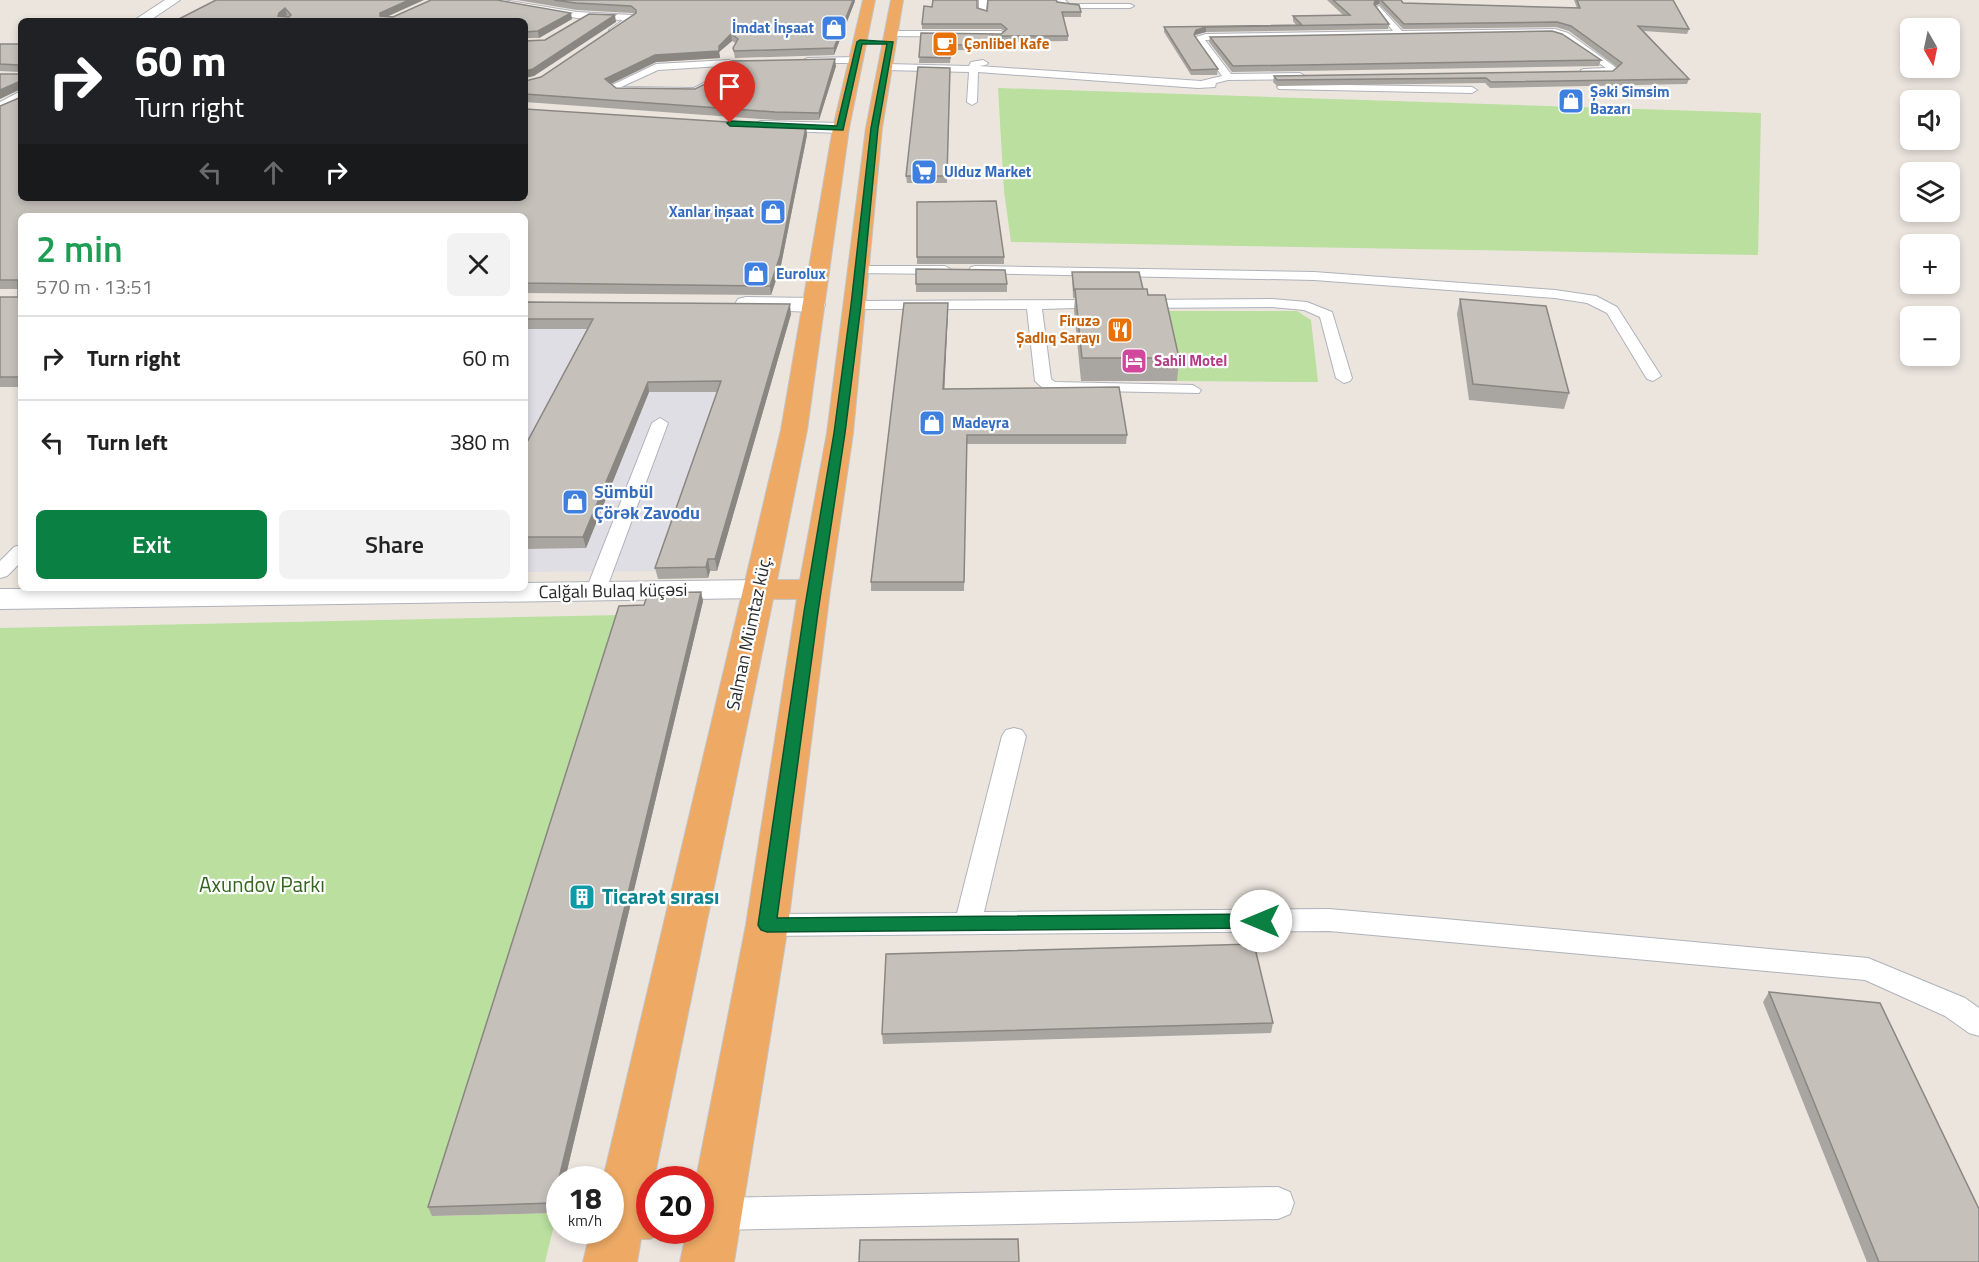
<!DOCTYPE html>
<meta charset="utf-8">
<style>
:root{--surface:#fff;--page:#f2f2f2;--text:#222;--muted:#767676;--line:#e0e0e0;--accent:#0b8043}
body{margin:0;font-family:"Titillium Web",sans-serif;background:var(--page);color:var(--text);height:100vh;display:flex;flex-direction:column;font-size:22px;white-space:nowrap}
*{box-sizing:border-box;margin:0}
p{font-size:20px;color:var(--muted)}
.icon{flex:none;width:33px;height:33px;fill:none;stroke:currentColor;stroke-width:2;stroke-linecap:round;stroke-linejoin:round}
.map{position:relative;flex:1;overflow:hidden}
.side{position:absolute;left:18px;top:213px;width:510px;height:378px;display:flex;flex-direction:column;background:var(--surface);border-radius:9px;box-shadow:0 3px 9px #0003}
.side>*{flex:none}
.guide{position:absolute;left:18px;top:18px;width:510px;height:183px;border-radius:9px;box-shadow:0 3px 9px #0003;background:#202124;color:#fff;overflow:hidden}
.needle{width:39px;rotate:171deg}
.buttons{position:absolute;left:1900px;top:18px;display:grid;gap:12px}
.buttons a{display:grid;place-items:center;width:60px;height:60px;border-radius:9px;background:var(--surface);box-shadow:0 3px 9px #0003;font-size:30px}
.speed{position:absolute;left:546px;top:1166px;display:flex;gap:12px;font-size:30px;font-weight:700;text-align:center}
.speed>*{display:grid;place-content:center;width:78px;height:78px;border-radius:50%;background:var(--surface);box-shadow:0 3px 9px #0003;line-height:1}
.speed small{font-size:15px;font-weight:400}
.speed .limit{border:9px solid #d22;background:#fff;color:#111}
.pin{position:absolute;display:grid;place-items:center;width:51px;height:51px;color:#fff;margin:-62px -26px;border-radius:50% 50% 50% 0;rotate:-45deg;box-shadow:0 0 6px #0007}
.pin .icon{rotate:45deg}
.me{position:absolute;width:66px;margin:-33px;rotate:270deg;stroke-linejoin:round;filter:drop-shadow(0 0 4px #0008)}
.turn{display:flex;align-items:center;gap:21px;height:126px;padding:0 18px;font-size:27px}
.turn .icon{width:78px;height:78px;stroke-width:2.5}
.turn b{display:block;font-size:42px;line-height:51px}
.lanes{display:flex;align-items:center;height:57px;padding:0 18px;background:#0003;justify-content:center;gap:30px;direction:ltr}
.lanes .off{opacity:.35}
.round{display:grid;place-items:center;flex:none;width:63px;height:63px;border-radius:9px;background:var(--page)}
.summary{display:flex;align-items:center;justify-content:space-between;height:102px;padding:0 18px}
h1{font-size:36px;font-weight:600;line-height:45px;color:#1e9e55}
.cta{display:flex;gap:12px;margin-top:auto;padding:12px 18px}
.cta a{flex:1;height:69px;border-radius:9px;background:var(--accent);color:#fff;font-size:24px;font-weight:600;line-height:69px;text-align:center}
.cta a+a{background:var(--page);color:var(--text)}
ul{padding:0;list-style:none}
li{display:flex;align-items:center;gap:18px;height:84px;padding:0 18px;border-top:2px solid var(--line)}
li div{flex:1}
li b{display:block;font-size:22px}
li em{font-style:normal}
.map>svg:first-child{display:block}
.industrial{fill:#e0dee5}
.green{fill:#badf9e}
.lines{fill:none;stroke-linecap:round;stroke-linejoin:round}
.service-casing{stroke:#afb2bb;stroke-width:2}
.minor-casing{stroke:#afb2bb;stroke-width:2}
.secondary-casing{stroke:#afb2bb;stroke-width:2}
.trunk-casing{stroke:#c4c4c4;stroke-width:2}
.service{fill:#fff;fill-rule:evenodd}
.minor{fill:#fff;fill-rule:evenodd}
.secondary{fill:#fff;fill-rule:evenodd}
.trunk{fill:#eeaa65;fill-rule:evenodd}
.wall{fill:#a9a5a0}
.shaded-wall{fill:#8a8682}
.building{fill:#c5c0ba;stroke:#8a8682;stroke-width:1.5;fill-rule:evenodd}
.route{fill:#0b8043;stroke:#07532c;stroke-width:1.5}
.labels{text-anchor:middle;stroke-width:4.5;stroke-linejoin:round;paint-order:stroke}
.far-shop-label{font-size:15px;font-weight:bold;fill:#366cbe;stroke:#fff;text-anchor:start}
.far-food-label{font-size:15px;font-weight:bold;fill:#c56008;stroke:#fff;text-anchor:start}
.far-hotel-label{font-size:15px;font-weight:bold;fill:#b23c85;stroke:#fff;text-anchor:start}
.shop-label{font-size:18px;font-weight:bold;fill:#366cbe;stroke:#fff;text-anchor:start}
.street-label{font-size:18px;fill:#2b2b2b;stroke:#fff}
.near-park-label{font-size:21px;fill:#33641f;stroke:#fff}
.near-culture-label{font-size:21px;font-weight:bold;fill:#0d838f;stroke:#fff;text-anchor:start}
</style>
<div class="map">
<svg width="1979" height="1262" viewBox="0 0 1979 1262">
<rect width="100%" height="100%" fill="#ece5de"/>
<!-- industrial -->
<path class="industrial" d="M525 329H744L660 571 525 572Z"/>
<!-- green -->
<path class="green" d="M998 88 1761 113 1758 255 1011 242 1004 191Z
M1167 311H1297L1311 320 1318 382 1177 381 1164 316Z
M621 615 433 1216 557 1213 545 1262H0V628Z"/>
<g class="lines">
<!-- service casing -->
<g class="service-casing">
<path id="service" d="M475 0H503L577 12 632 15 636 18 612 35 609 34V30L623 20 577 18Z
M979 0H987L986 14 979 12Z
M1057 0H1065L1069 4H1130L1134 6 1130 8H1068L1059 6Z
M1379 6 1402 31 1555 29 1568 33 1618 69 1611 74H1581V70L1584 69 1606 68 1562 37 1551 34 1206 40H1205L1231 74 1300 73 1305 76 1300 79 1228 80 1216 83 1215 87 1198 88 978 72 977 102 972 105 967 102 969 72 886 70 881 67 886 64 969 66 971 62 983 60 988 63 986 65 979 66 1201 81 1222 76 1195 39 1196 37 1206 34 1393 31 1375 8Z
M891 31H1001L1005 34 1001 37 888 36 887 34Z
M808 58 856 57 861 60 856 63H805V59Z
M729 60 734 63 717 83 700 93H617L608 87 656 64ZM721 66 711 79 694 88 621 87 658 70Z
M1282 84 1472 87 1477 90 1472 93 1279 89 1277 87Z
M859 266H945L952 270 945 274 854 273 852 270 854 267Z
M976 266 1314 272 1555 290 1596 296 1617 307 1661 376 1653 381 1647 379 1607 313 1587 303 1555 298 1314 280 971 273 969 270 971 267Z
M1272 299 1307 302 1332 312 1352 378 1350 381 1344 383 1336 378 1320 317 1304 310 1272 307 1140 308 1133 304 1140 300Z
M1103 300 1108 301 1110 304 1108 307 1042 309 1051 379 1055 382 1193 385 1201 390 1199 393 1045 390 1035 381 1027 309H856L849 305 856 301Z
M660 418 668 423 606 590 603 594H589L586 590 652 423Z
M21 545V562L7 576 0 578V561L14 547Z
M1014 728 1022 730 1026 736 984 912 1329 909 1445 919 1868 958 1965 998 1979 1008V1036L1969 1033 1945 1016 1865 980 1329 931 767 936 757 933 753 925 757 917 767 914 957 913 1002 736 1006 730Z
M1278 1187 1290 1192 1294 1203 1290 1214 1278 1219 715 1230 703 1225 700 1219 703 1203 715 1198Z"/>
</g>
<!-- minor casing -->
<g class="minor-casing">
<path id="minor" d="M760 121 841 123 849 128 841 133 754 130 752 126Z
M759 580 770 582 775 589 770 596 759 598 0 609V589L525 588V583Z"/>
</g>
<!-- secondary casing -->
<g class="secondary-casing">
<path id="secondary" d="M165 0H180L149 21H133Z
M21 91V103L0 114V102Z
M746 297 814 298 822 300 825 305 822 310 814 312 738 309 735 304 738 299Z"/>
</g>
<!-- trunk casing -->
<g class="trunk-casing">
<path id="trunk" d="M863 0H875L849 128 807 430 777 580H800L827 433 866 128 891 0H903L882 128 853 433 830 590 788 925 734 1262H680L687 1230H700V1179H696L746 925 797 599H773L654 1179H650V1230H669L650 1239H641L637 1262H583L591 1230H610V1179H603L781 430 833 128Z"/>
</g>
<!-- service -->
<use href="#service" class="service"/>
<!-- minor -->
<use href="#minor" class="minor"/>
<!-- secondary -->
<use href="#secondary" class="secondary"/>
<!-- trunk -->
<use href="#trunk" class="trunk"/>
</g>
<!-- wall -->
<path class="wall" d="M216 0 388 16 572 19 539 38H525V21H175Z
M517 0H855V1L834 55 735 58 733 48 736 43 732 41 719 52 720 58 656 62 611 84 616 88 695 89 836 66 819 120H776L525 102V81L541 77 635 14 632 13 577 10Z
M1327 0H1401L1403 3 1577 8 1574 0H1673L1689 29 1687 34 1644 31 1689 79 1687 84 1490 88 1485 83 1277 86 1273 82 1274 76 1613 71 1617 67 1569 31 1556 27 1403 29 1379 4 1375 6 1389 24 1388 29 1206 32 1195 35V37L1218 69 1217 75H1191L1164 32V27L1296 25 1293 21V16L1343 15Z
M1057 2 1081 12V17H1063L1068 36V41L991 42V50H951L950 63H919L921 33 1001 34 1004 31 1001 29H922V24L932 7 977 8 987 11Z
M1210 37 1601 60 1599 66 1232 72 1209 42Z
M21 42V198L806 127 807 135 781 265 771 295 525 293V216H21V387H0V297H18V289H0V106L19 98V72L0 71V44H18Z
M950 68 947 183H907L906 176Z
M917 257H1004V264H917Z
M916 269 1007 284V292H916Z
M1072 272 1143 289 1148 295 1179 358 1177 381H1081L1074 310 1075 298H1073Z
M1460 299 1569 393 1564 409 1469 400 1457 314Z
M525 302 791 314 717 571H710L708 578 658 579 655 568 718 392H649L586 548 525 549V446L587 329H525Z
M948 311 944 389 1127 435 1126 444H967L964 591H871V582Z
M701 592 703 601 565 1179H560V1202L557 1213 432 1216 428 1207 644 605Z
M1769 992 1979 1262H1867L1763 1002Z
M1273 1023 1271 1033 883 1044 882 1034Z"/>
<!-- shaded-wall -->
<path class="shaded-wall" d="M409 0H424L382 19 380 16V13Z
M853 0H855V1L834 55V48Z
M1377 0H1380L1379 4 1374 6 1375 1Z
M285 8 287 15 281 19 278 16 279 13Z
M571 13 572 19 539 38 538 31Z
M615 15 616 22 534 76 525 78V71Z
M1206 27V32L1195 35 1193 40 1194 35 1196 30Z
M731 34 732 41 719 52V46Z
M719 51 720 58 656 62 606 86 605 79 655 55Z
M835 59 836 66 819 120V113Z
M18 82 21 89 0 99V90Z
M806 127 807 135 781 265 771 295 770 286Z
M948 303V311L944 397 943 389Z
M790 304 791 314 717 571 715 559Z
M648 382 649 392 586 548 583 537Z
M708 559 710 571 708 578 706 567Z
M701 592 703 601 565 1179H560V1202L557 1213 553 1203Z"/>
<!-- building -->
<path class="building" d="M216 0H409L380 13V16L393 17 431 0H497L571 13 538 31 525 32V21H175ZM285 8 291 15 289 17 278 16 279 13Z
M554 0H853L834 48 734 51 733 48 738 39 731 34 719 46V51L655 55 605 79 616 88 695 89 717 78 732 61 835 59 819 113 775 112 525 94V81L541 77 636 13V10L631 6 576 3Z
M933 0H977V8L987 11 988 0H1056L1057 2 1079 5 1081 12H1062L1068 36H990L991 45H951L950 58 919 57 921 33 1001 34 1007 29 1001 24H922L924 6 932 7Z
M1333 0H1377L1375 1 1374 4 1389 24 1206 27 1196 30 1194 35 1218 69 1191 70 1164 27 1302 25 1293 16 1350 15Z
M1381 0H1401L1403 3 1580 8 1577 0H1673L1689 29 1638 26 1689 79 1491 82 1486 78 1277 80 1274 76 1613 71 1622 63 1571 26 1557 22 1404 24Z
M589 14 615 15 533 69 525 71V41L545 40Z
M1552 31 1562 34 1601 60 1233 66 1210 37Z
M20 42 21 198H525V109L806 127 780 256 770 286 525 283V216H21V377H0V297H18V280H0V106L19 98 18 82 0 90V74H19L18 65 0 64V44H18Z
M918 67 950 68 947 176H906Z
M996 201 1004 257H917V202Z
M916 269 1005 270 1007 284H916Z
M1072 272H1139L1143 289H1075V290H1074Z
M1075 289H1147L1148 295H1165L1179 358H1082Z
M1460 299 1546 306 1569 393 1473 384Z
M525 302 790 304 715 559H708L706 567 655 568 721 381 648 382 583 537H525V446L593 319H525Z
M904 303H948L943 389 1119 387 1127 435H967L964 582H871Z
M701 592 553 1203 428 1207 619 606 644 605 648 593Z
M1254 944 1273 1023 882 1034 886 954Z
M1769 992 1880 1003 1979 1209V1262H1879Z
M1018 1239 1019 1262H859L860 1240Z"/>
<!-- route -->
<path class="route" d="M860 40 893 42 878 128 861 305 845 433 818 612 777 918 1261 914 1268 916 1270 921 1268 926 1261 928 767 932 761 930 758 925 804 612 834 433 851 305 871 128 887 44H862L843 130 730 126 727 123 730 121 837 126 857 42Z"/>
<!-- icons -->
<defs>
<g id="shop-square" transform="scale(1.35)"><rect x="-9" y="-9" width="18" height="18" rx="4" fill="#3f7fe0" stroke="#fff"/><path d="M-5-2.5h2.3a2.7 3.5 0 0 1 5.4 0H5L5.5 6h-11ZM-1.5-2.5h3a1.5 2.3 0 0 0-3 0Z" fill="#fff"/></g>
<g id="cafe-square" transform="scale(1.35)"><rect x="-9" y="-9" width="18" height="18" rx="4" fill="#e8710a" stroke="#fff"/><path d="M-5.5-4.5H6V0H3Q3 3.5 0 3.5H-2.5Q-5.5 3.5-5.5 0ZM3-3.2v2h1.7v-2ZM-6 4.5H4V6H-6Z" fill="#fff"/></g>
<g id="supermarket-square" transform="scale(1.35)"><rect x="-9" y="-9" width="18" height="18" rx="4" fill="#3f7fe0" stroke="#fff"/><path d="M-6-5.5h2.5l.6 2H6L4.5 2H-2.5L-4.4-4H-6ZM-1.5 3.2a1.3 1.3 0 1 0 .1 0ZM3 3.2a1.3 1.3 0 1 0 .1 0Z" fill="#fff"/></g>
<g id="restaurant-square" transform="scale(1.35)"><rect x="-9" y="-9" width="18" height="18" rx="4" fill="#e8710a" stroke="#fff"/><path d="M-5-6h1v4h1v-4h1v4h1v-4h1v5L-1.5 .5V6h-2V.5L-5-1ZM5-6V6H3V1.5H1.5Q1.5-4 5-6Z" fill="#fff"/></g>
<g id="hotel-square" transform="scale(1.35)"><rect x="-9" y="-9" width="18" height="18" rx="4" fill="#d1479c" stroke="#fff"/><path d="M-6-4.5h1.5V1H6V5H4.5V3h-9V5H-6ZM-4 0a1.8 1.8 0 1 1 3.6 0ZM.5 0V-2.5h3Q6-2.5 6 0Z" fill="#fff"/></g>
<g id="building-square" transform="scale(1.35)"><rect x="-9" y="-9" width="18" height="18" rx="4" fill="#0f9aa8" stroke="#fff"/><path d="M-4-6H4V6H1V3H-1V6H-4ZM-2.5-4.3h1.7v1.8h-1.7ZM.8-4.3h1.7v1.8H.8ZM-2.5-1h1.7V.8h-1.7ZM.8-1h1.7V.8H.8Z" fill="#fff"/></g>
</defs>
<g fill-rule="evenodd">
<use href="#shop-square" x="834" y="28"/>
<use href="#cafe-square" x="945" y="44"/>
<use href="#shop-square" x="1571" y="101"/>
<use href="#supermarket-square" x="924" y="172"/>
<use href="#shop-square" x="773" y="212"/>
<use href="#shop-square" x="756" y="274"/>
<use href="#restaurant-square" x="1120" y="330"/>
<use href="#hotel-square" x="1134" y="361"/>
<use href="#shop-square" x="932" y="423"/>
<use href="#shop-square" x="575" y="502"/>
<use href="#building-square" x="582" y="897"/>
</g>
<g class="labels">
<!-- far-shop labels -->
<g class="far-shop-label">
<text x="814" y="33" text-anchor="end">İmdat İnşaat</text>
<text x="1590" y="97">Şəki Simsim<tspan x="1590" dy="17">Bazarı</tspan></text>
<text x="944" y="177">Ulduz Market</text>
<text x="754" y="217" text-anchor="end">Xanlar inşaat</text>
<text x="776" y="279">Eurolux</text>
<text x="952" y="428">Madeyra</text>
</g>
<!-- far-food labels -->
<g class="far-food-label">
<text x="964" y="49">Çənlibel Kafe</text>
<text x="1100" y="326" text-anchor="end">Firuzə<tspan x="1100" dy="17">Şadlıq Sarayı</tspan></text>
</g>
<!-- far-hotel labels -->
<g class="far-hotel-label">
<text x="1154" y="366">Sahil Motel</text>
</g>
<!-- shop labels -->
<g class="shop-label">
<text x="594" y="498">Sümbül<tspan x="594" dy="21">Çörək Zavodu</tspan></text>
</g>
<!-- street labels -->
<g class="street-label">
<text transform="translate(613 591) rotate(-1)" y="6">Calğalı Bulaq küçəsi</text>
<text transform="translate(749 633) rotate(-78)" y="6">Salman Mümtaz küç.</text>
</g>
<!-- near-park labels -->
<g class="near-park-label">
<text x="262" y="892">Axundov Parkı</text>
</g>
<!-- near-culture labels -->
<g class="near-culture-label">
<text x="602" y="904">Ticarət sırası</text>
</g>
</g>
</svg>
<div class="buttons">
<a><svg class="needle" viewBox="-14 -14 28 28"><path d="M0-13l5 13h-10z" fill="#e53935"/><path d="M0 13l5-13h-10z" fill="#767676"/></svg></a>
<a><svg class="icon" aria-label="sound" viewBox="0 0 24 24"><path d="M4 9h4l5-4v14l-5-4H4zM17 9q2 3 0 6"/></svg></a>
<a><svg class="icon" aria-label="layers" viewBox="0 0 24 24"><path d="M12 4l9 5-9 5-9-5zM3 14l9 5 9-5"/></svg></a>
<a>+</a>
<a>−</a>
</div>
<div class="speed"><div>18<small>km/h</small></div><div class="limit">20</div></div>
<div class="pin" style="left:730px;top:123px;background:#d93025"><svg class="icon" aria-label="arrive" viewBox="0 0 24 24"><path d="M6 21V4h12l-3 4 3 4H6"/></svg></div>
<svg class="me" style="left:1261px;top:921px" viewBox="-20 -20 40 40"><circle r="19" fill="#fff"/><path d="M0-13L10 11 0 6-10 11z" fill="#0b8043"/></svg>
<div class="guide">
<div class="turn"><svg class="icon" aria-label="right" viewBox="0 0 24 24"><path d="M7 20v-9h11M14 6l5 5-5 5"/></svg><div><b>60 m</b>Turn right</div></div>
<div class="lanes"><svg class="icon off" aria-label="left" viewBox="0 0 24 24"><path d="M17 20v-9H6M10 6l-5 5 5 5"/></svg><svg class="icon off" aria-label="ahead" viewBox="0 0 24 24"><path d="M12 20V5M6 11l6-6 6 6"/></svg><svg class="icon" aria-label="right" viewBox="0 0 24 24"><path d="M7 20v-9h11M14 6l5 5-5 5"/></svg></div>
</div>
<section class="side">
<div class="summary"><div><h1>2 min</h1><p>570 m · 13:51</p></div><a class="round"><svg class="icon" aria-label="close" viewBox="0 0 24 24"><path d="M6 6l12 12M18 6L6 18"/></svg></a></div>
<ul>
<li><svg class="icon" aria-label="right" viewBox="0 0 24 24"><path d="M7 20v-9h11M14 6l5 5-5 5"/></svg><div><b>Turn right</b></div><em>60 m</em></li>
<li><svg class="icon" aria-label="left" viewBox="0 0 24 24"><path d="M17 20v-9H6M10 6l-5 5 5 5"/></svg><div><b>Turn left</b></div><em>380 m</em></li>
</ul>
<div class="cta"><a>Exit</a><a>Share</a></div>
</section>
</div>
